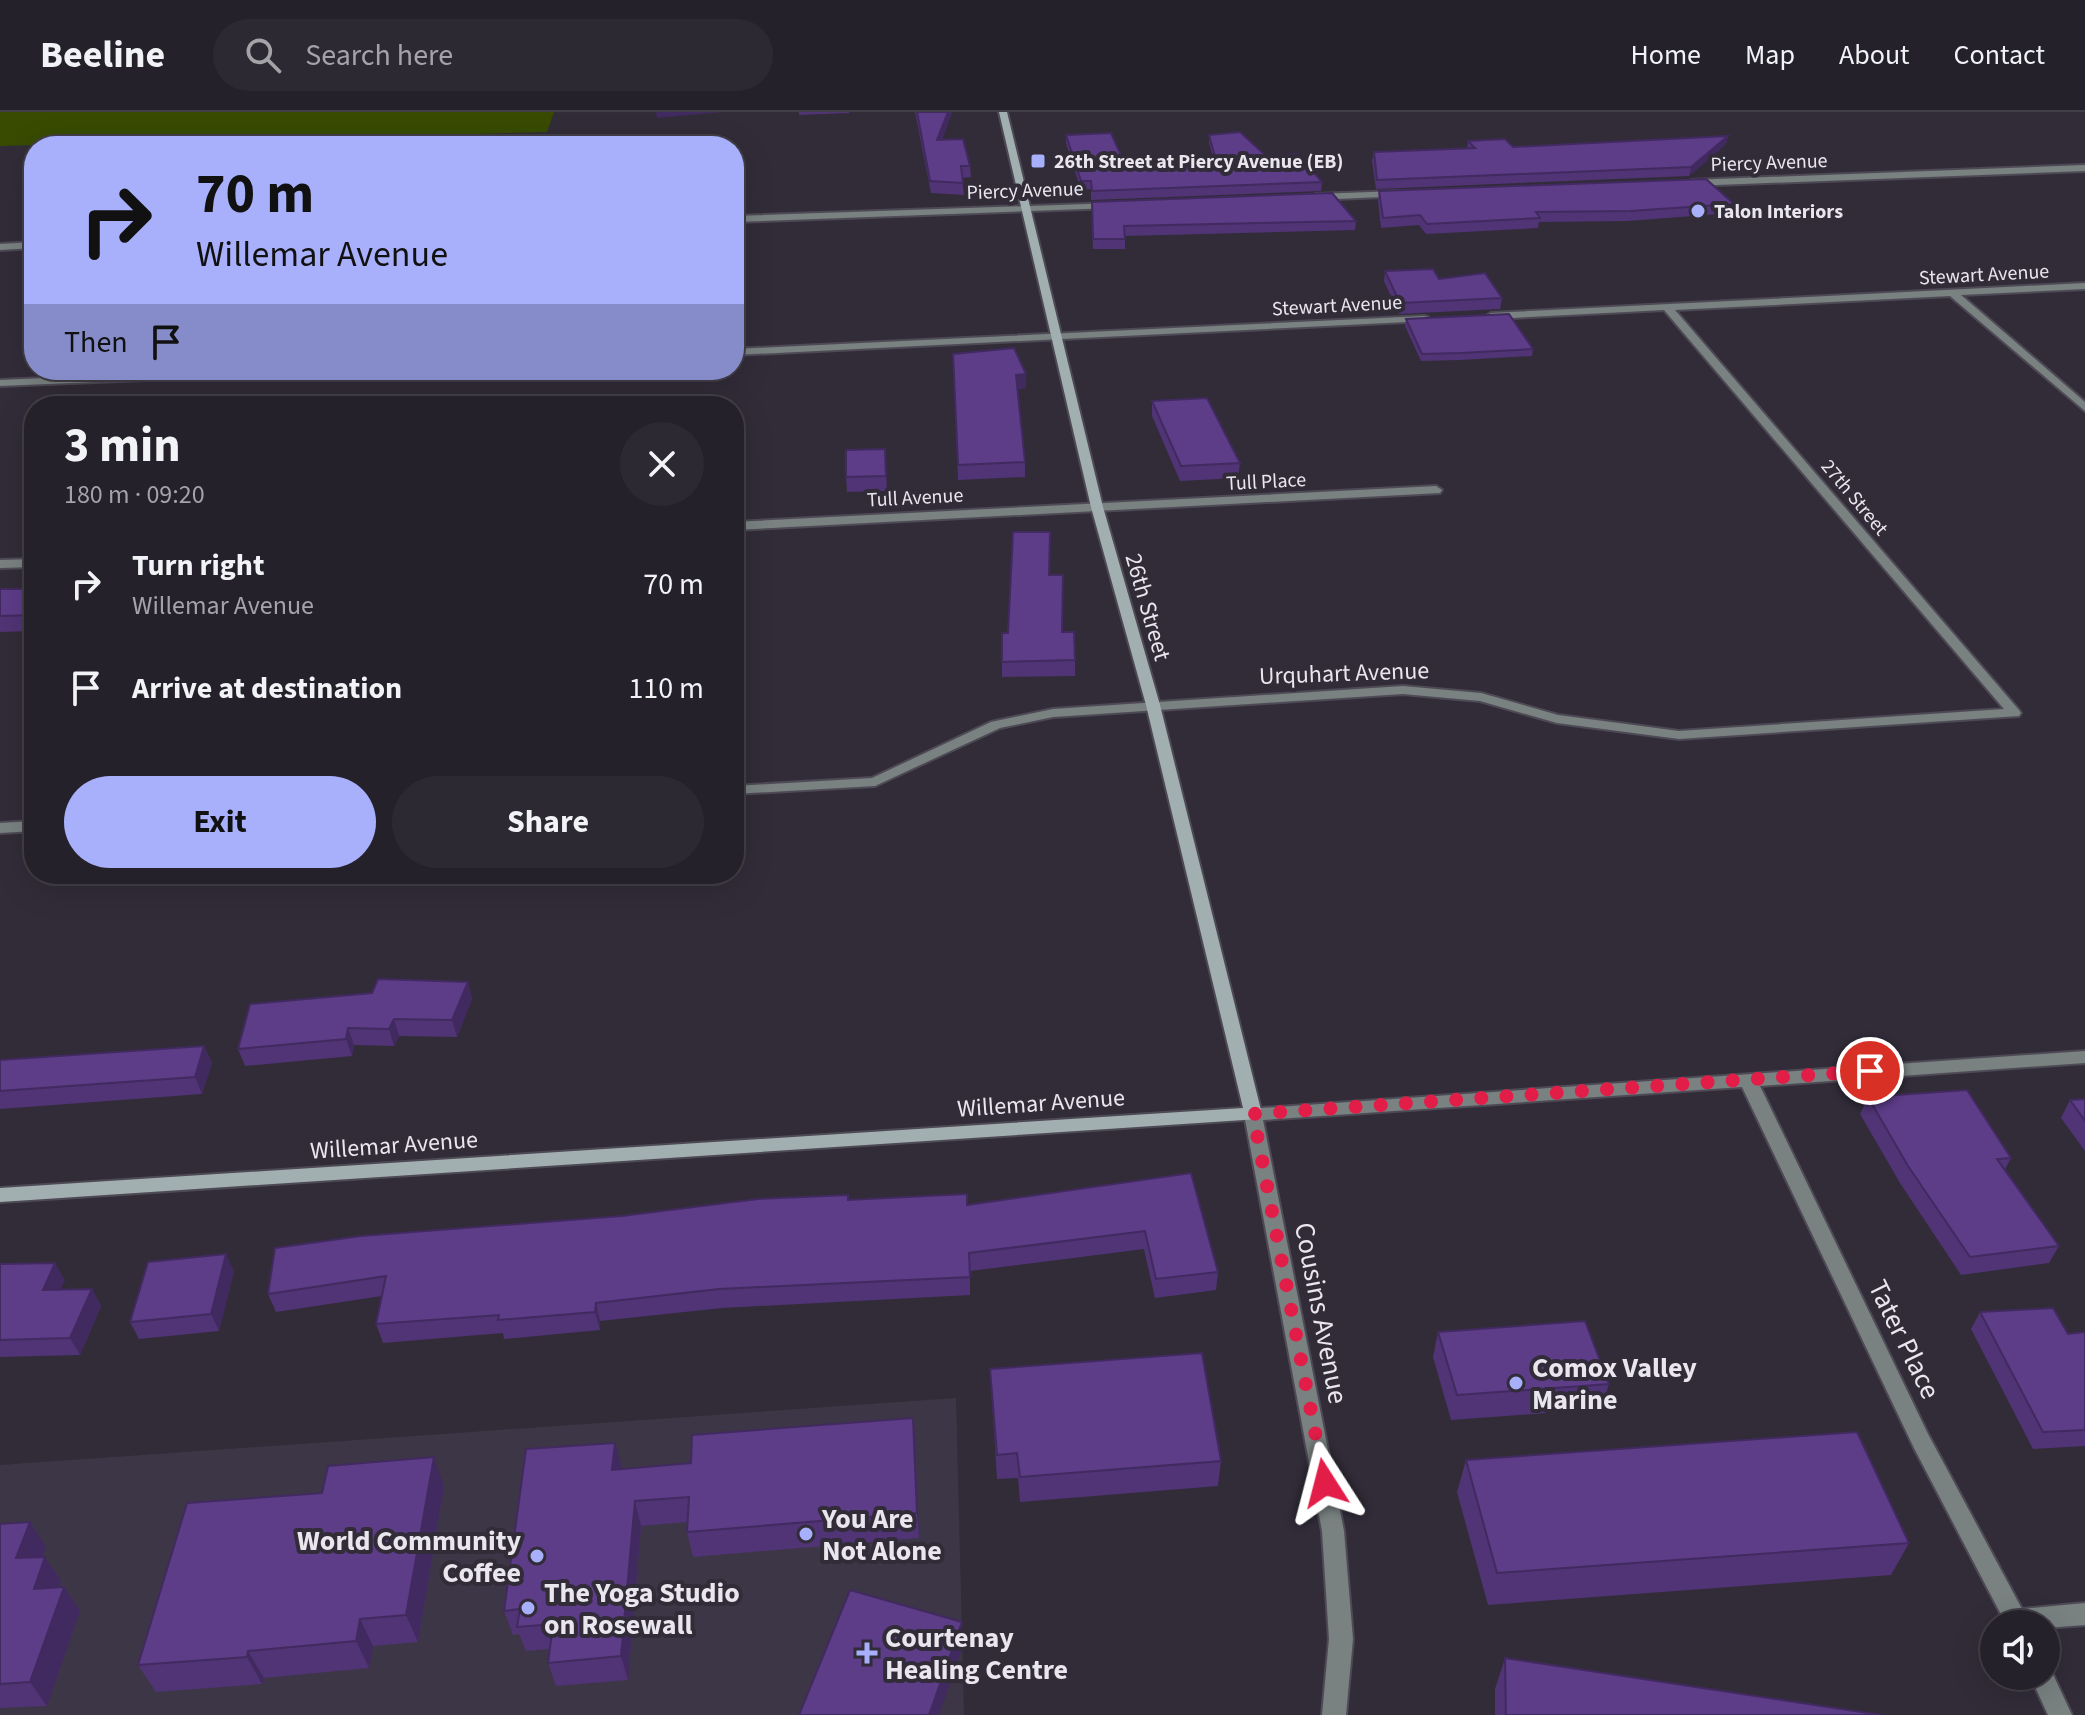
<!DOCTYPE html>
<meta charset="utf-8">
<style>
:root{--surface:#25212a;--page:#2d2932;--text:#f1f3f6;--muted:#a3a3a8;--line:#423e47;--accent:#a8b0fc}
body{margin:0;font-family:"Source Sans 3",sans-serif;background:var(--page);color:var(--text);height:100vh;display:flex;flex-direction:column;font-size:30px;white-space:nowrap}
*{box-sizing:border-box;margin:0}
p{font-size:26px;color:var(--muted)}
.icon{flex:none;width:44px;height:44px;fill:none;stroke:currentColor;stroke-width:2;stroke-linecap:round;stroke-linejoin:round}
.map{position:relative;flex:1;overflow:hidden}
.side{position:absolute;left:24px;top:284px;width:720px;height:488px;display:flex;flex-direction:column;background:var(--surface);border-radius:32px;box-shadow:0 8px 32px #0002,0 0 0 2px var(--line)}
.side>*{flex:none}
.banner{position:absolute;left:24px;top:24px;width:720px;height:244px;border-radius:32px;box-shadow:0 8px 32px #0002,0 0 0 2px var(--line);background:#a8b0fc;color:#111;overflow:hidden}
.controls{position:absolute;left:1980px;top:1498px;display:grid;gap:16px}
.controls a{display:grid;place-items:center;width:80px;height:80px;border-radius:50%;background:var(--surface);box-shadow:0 8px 32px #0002,0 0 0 2px var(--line);font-size:40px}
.pin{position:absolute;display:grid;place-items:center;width:68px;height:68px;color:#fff;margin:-34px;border:4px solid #fff;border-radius:50%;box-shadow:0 2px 8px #0007}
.me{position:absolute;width:88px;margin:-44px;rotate:351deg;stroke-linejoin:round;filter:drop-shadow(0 0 6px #0008)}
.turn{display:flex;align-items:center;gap:28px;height:168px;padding:0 40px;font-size:36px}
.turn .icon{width:104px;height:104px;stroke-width:2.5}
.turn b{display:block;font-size:56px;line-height:68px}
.then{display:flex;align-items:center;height:76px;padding:0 40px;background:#0003;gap:16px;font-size:30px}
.round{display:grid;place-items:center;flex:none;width:84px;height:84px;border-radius:42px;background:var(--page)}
.head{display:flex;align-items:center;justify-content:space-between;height:136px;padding:0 40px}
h1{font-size:48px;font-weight:700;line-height:60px}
.cta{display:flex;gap:16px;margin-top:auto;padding:16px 40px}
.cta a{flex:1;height:92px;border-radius:48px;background:var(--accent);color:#111;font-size:32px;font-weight:700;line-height:92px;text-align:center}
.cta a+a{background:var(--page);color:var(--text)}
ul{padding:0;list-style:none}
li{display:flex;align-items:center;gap:24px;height:104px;padding:0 40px}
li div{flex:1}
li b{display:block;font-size:30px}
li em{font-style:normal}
header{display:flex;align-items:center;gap:48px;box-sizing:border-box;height:112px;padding:0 40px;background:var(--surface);border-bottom:2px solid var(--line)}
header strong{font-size:38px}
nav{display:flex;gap:44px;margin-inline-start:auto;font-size:28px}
.search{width:560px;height:72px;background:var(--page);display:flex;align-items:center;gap:20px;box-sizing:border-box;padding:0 28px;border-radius:44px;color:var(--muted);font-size:30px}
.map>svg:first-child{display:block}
.built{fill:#3d3646}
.green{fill:#384b01}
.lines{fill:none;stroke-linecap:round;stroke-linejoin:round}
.street-casing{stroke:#4e4a55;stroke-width:4}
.secondary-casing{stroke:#4e4a55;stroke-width:4}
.street{fill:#798181;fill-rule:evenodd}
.secondary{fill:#a2afb0;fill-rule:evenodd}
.wall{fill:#503475}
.shaded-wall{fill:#412a5f}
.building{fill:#5d3c88;stroke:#412a5f;stroke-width:2}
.route{stroke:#e11d48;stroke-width:14;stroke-dasharray:0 25.2}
.poi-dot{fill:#a8b0fc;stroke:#312c38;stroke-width:3}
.labels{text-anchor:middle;stroke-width:8;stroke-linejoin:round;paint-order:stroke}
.far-poi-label{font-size:20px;font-weight:bold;fill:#e9e6ee;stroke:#312c38;text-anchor:start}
.far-street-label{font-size:20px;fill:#e9e6ee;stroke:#312c38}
.street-label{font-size:24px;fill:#e9e6ee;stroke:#312c38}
.near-street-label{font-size:28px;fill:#e9e6ee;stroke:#312c38}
.near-poi-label{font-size:28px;font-weight:bold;fill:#e9e6ee;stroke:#312c38;text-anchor:start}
</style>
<header>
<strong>Beeline</strong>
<div class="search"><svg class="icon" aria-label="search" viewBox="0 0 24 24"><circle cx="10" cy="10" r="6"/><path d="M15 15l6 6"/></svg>Search here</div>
<nav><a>Home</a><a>Map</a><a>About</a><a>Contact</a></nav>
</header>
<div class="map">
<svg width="2085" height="1603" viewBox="0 0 2085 1603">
<rect width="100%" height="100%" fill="#312c38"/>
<!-- built -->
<path class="built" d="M956 1286 964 1603H0V1353Z"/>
<!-- green -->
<path class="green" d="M0 0H554L547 20 0 34Z"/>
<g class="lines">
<!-- street casing -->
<g class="street-casing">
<path id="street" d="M2085 53V59L1691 74 1687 71 1691 68Z
M1400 79 1403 80V84L1315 88 1311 85 1315 82Z
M1115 91V95L1112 96 734 110V104Z
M34 130V136L0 138V132Z
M2085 171V177L1961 183 2085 290V299L1950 184 1675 198 2019 598 2021 601 2019 604 1679 627 1557 611 1480 589 1403 582 1053 605 1000 616 875 674 734 682V674L872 666 991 610 1053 597 1403 574 1481 581 1558 603 1679 619 2004 597 1664 198 1491 207 1486 204 1491 201Z
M1424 204 1428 205V209L734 243V237Z
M231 258H312L307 261 0 274V268Z
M1436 374 1442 378 1440 381 734 418V410Z
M34 447V455L0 456V448Z
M34 709V719L0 721V711Z
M2085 939V951L1760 974 1928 1322 2022 1497 2085 1491V1513L2046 1516V1512H2006L1914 1336 1742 975 1263 1008 1344 1419 1353 1527 1346 1603H1322L1329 1527 1322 1419 1244 1002 1247 997Z
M2046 1554 2050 1556 2072 1603H2048L2030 1564H2046Z"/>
</g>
<!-- secondary casing -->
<g class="secondary-casing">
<path id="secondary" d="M999 0H1007L1103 395 1160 593 1262 1002 1259 1007 0 1090V1076L1243 996 1146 593 1091 395Z"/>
</g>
<!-- street -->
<use href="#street" class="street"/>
<!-- secondary -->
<use href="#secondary" class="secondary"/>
</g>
<!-- wall -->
<path class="wall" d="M799 0H849V1L799 3Z
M915 0H952L942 28 970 54 971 65 962 66 964 83 931 81Z
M1066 23 1123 48 1213 45 1209 31V23L1266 44 1322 70 1321 79 1091 88V77L1081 78 1066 31Z
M1728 24 1726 32 1689 64 1376 77 1372 49 1374 40 1467 37 1468 29 1513 35Z
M1379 79 1734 92 1732 101 1628 109 1539 110 1538 116 1426 122 1419 113 1381 116 1378 89Z
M1092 100 1356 109 1355 118 1125 124V137H1093Z
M1385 159 1439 167 1502 186 1500 197 1399 202 1384 169Z
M1406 207 1533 237 1532 244 1460 248 1421 249 1405 214Z
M953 242 1026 276 1018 277 1025 350V365L958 368Z
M1152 289 1240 351 1238 366 1180 369 1152 304Z
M885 337 887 379 847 380 846 365Z
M1049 463 1062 520 1075 548V564L1002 565V521H1008Z
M0 477H34V519L0 520Z
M468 870 472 887 457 925 399 924 394 934 354 933 352 944 245 954 238 937 372 881Z
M204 934 212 951 202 982 0 997V948Z
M1868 985 2011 1046 2005 1057 2059 1134 2049 1151 1961 1163 1900 1071 1860 1002Z
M2085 987V1039L2061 1006 2070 988Z
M1191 1061 1218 1160 1216 1178 1155 1186 1144 1137 970 1159V1183L722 1196 600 1209V1218L504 1227 503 1221 383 1231 376 1212 382 1184 276 1200 268 1182 848 1088 967 1093Z
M0 1152 65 1168 60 1177H92L101 1194 80 1243 0 1245Z
M234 1159 219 1219 139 1227 130 1210Z
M1980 1200 2068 1222 2085 1220V1334L2033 1337 1971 1217Z
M1438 1220 1609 1272 1601 1297 1451 1308 1433 1245Z
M990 1257 1221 1349 1218 1374 1020 1390 1018 1366 997 1367Z
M615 1331 621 1357 915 1331 919 1426 693 1445 687 1420 688 1410 641 1414 628 1568 556 1574 548 1551 550 1537 526 1539 519 1522 513 1523 504 1499Z
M1466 1348 1909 1431 1891 1463 1488 1493 1457 1380Z
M444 1374 418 1530 373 1534 369 1556 264 1566 262 1572 156 1580 138 1553Z
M0 1412 46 1435 42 1445 61 1469 59 1476 64 1475 80 1499 47 1594 0 1596Z
M1505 1546 1881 1603H1495V1577Z"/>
<!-- shaded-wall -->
<path class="shaded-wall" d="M656 0H722L657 6Z
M948 0H952L938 39 937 28Z
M1728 24 1726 32 1689 64 1691 55Z
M1026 262V276L1016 277V263Z
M468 870 472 887 457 925 452 908Z
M394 907 399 924 394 934 389 917Z
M348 916 354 933 352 944 346 927Z
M204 934 212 951 202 982 195 965Z
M226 1142 234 1159 219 1219 211 1202Z
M55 1151 65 1168 52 1195 43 1178Z
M92 1177 101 1194 80 1243 70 1226Z
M596 1191 600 1209V1218L595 1200Z
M913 1306 915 1331 919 1426 917 1401Z
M615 1331 622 1355 619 1383 612 1358Z
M434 1345 444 1374 418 1530 406 1503Z
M635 1389 641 1414 628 1568 621 1544Z
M30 1410 46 1435 33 1471 16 1446Z
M45 1445 61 1469 50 1502 34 1477Z
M64 1475 80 1499 47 1594 30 1570Z
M360 1507 373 1534 369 1556 356 1529Z
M962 1510 963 1534 939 1603H929Z
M248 1539 264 1566 262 1572 247 1545Z"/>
<!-- building -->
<path class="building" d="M917 0H948L937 28 963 27 970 54H961L963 71 930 69Z
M1240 20 1266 44 1298 42 1322 70 1092 79 1091 69H1081L1066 23 1111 21 1123 48 1215 45 1209 23Z
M1728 24 1691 55 1377 68 1374 40 1475 36 1468 29 1505 27 1513 35Z
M1706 67 1734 92 1630 99 1536 100 1540 106 1427 112 1420 103 1383 106 1379 79Z
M1332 81 1356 109 1124 114 1125 127H1093L1092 90Z
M1433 157 1439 167 1485 161 1502 186 1400 191 1385 159Z
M1509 202 1533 237 1461 241 1422 242 1406 207Z
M1014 236 1026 262 1016 263 1025 350 958 353 953 242Z
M1207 286 1240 351 1181 354 1152 289Z
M885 337 886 364 846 365V338Z
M1013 420H1050L1049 463H1063L1062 520H1074L1075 548 1002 550V521H1008Z
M0 477H34V503L0 504Z
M378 867 468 870 452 908 394 907 389 917 348 916 346 927 238 937 250 892 372 881Z
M204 934 195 965 0 979V948Z
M1967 978 2011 1046 1997 1047 2059 1134 1970 1145 1908 1054 1868 985Z
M2085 987V1009L2070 988Z
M1191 1061 1218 1160 1156 1167 1145 1119 969 1141 970 1165 719 1177 596 1191 595 1200 498 1208 499 1203 376 1212 386 1164 268 1182 275 1136 361 1124 622 1104 758 1087 848 1083V1088L967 1082V1093Z
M226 1142 211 1202 130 1210 148 1150Z
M55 1151 43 1178 92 1177 70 1226 0 1228V1152Z
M2053 1196 2068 1222 2085 1220V1318L2043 1320 1980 1200Z
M1585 1209 1609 1272 1457 1283 1438 1220Z
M1202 1241 1221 1349 1020 1365 1017 1341 997 1343 990 1257Z
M913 1306 917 1401 687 1420 689 1385 635 1389 621 1544 548 1551 553 1512 517 1515 520 1497 504 1499 526 1337 615 1331 612 1358 691 1351 692 1323Z
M1857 1320 1909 1431 1497 1461 1466 1348Z
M434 1345 406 1503 360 1507 356 1529 248 1539 247 1545 138 1553 187 1391 322 1381 328 1354Z
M30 1410 16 1446 45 1445 34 1477 64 1475 30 1570 0 1572V1412Z
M850 1478 962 1510 929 1603H799Z
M1505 1546 1881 1603H1506Z"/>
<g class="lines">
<!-- route -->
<path class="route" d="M1325 1371 1253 1002 1870 959"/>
</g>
<!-- markers -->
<g class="poi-dot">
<rect x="1030" y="41" width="16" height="16" rx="4"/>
<circle cx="1698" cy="99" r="8"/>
<circle cx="1516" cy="1271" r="8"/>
<circle cx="806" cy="1422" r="8"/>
<circle cx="537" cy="1444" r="8"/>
<circle cx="528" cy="1496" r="8"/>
<path d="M863 1529h8v8h8v8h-8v8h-8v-8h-8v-8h8z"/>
</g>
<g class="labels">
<!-- far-poi labels -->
<g class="far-poi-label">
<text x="1054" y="56">26th Street at Piercy Avenue (EB)</text>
<text x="1714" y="106">Talon Interiors</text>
</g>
<!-- far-street labels -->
<g class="far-street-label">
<text transform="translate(1769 50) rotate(-2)" y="7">Piercy Avenue</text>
<text transform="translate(1025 78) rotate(-2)" y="7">Piercy Avenue</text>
<text transform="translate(1984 162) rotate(-3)" y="7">Stewart Avenue</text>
<text transform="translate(1337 193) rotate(-3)" y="7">Stewart Avenue</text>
<text transform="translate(1266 369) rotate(-3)" y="7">Tull Place</text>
<text transform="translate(915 385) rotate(-3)" y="7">Tull Avenue</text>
<text transform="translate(1855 385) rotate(50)" y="7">27th Street</text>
</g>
<!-- street labels -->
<g class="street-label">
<text transform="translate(1148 495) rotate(74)" y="8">26th Street</text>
<text transform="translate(1344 561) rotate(-2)" y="8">Urquhart Avenue</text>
<text transform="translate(1041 991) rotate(-4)" y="8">Willemar Avenue</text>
<text transform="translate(394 1033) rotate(-4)" y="8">Willemar Avenue</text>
</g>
<!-- near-street labels -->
<g class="near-street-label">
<text transform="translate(1322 1201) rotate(79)" y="10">Cousins Avenue</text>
<text transform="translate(1905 1227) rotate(64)" y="10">Tater Place</text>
</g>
<!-- near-poi labels -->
<g class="near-poi-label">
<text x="1532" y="1265">Comox Valley<tspan x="1532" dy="32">Marine</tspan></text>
<text x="822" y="1416">You Are<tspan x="822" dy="32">Not Alone</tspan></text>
<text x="521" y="1438" text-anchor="end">World Community<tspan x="521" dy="32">Coffee</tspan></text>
<text x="544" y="1490">The Yoga Studio<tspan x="544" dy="32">on Rosewall</tspan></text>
<text x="885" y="1535">Courtenay<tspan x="885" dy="32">Healing Centre</tspan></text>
</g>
</g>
</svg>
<div class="controls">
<a><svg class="icon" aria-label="sound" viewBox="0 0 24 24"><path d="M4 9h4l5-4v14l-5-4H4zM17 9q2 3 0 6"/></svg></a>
</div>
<div class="pin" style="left:1870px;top:959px;background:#d93025"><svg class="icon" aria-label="arrive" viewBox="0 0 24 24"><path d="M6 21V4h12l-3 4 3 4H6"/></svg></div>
<svg class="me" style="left:1325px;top:1371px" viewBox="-20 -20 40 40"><path d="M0-17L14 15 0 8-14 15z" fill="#e11d48" stroke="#fff" stroke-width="4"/></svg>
<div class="banner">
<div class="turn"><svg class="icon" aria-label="right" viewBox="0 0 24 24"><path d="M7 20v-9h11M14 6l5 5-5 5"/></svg><div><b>70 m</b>Willemar Avenue</div></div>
<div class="then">Then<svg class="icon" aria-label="arrive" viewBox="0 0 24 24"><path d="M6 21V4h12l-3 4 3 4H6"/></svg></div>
</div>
<section class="side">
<div class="head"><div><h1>3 min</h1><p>180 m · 09:20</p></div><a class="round"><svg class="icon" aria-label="close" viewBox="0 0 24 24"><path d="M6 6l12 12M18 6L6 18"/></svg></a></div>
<ul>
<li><svg class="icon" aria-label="right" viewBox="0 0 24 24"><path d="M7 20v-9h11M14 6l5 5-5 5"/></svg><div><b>Turn right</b><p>Willemar Avenue</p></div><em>70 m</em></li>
<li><svg class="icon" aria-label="arrive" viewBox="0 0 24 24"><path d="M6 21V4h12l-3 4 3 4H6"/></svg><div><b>Arrive at destination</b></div><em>110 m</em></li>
</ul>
<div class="cta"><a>Exit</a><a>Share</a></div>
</section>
</div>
